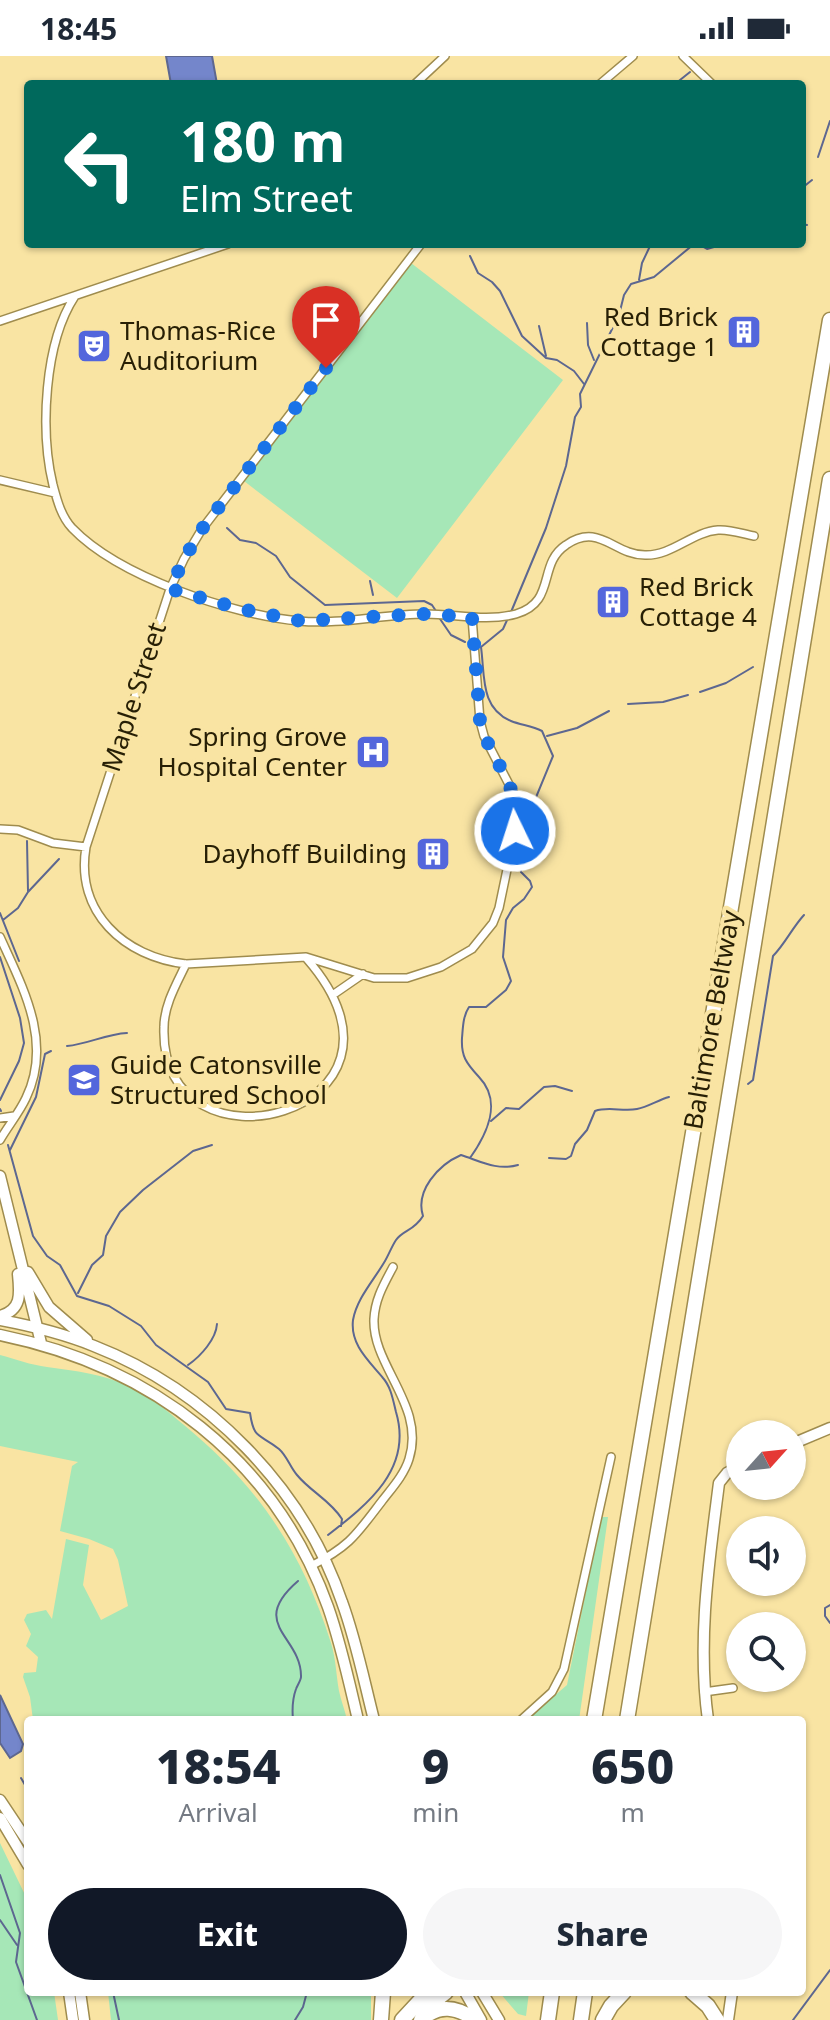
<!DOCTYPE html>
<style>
:root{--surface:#fff;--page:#f6f6f7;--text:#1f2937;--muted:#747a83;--accent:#111827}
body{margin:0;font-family:"Noto Sans",sans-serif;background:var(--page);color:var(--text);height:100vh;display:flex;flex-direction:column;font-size:30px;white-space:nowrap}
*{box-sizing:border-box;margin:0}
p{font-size:26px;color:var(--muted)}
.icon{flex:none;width:44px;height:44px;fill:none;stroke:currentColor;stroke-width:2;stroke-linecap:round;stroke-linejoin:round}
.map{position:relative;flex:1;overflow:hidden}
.side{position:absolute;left:24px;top:1660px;width:782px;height:280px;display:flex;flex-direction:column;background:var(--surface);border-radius:8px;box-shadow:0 2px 6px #0004}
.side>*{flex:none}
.hud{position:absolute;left:24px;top:24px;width:782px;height:168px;border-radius:8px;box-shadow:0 2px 6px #0004;background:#00695c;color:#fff;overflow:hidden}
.needle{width:52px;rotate:63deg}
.tools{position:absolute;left:726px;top:1364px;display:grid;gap:16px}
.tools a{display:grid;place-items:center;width:80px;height:80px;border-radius:50%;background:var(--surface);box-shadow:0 2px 6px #0004;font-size:40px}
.pin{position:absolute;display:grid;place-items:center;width:68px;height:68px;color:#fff;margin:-82px -34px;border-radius:50% 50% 50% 0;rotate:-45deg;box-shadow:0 0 8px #0007}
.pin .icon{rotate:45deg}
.me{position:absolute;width:88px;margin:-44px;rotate:356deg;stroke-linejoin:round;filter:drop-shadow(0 0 6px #0008)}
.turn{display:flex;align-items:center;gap:28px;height:168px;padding:0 24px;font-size:36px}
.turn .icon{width:104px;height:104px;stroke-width:2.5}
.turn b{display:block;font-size:56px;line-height:68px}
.eta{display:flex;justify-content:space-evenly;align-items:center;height:136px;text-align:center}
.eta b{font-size:48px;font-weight:800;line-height:56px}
.button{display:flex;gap:16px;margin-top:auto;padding:16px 24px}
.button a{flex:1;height:92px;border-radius:48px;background:var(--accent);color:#fff;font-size:32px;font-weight:800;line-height:92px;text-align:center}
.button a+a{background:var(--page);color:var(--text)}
.status{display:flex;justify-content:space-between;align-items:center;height:56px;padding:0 40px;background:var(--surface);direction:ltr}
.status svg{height:22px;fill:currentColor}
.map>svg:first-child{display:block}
.green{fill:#a6e7b7}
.water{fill:#7486cb;stroke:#5d6790;stroke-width:2}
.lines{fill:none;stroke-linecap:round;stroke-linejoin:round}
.stream{stroke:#5d6790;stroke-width:2}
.street-casing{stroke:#9f8c4e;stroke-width:10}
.secondary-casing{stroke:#9f8c4e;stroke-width:13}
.highway-casing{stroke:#9f8c4e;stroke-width:17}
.street{stroke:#fff;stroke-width:7}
.secondary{stroke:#fff;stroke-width:10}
.highway{stroke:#fff;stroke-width:14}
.route{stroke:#1a73e8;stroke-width:14;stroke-dasharray:0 25.2}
.labels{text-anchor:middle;stroke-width:8;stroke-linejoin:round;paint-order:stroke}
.poi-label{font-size:26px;fill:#271f05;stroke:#f9e4a3;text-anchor:end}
.street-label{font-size:26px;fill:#271f05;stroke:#f9e4a3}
</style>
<div class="status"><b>18:45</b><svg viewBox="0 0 49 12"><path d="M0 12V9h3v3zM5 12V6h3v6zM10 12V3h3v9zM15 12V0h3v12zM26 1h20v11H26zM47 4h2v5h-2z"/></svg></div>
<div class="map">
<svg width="830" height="1964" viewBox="0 0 830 1964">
<rect width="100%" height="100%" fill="#f9e4a3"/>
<!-- green -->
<path class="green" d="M411 207 563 324 397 542 244 425Z
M0 1299C15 1303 31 1309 47 1311 76 1315 102 1318 129 1330 150 1339 167 1355 184 1369 258 1430 302 1495 331 1587 336 1603 336 1619 339 1635 341 1645 345 1654 347 1664H33L30 1641 23 1621 24 1617 36 1616 38 1601 26 1590 31 1578 24 1564 27 1558 46 1554 52 1563 66 1483 89 1489 83 1529 101 1564 128 1550 118 1504 113 1493 89 1483 60 1475 72 1410 78 1406 0 1390Z
M601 1461H608L579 1664H526L567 1629Z
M0 1787 28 1845V1936H54L58 1964H0Z
M108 1936H371V1964H111Z
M499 1936H529L526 1960 518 1958Z"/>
<!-- water -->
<path class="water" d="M166 0H212L217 28H171Z
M0 1639 23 1688 21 1695 10 1702 0 1687Z"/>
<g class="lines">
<!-- stream -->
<path class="stream" d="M675 28 690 16
M818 101 830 65
M802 132 812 124
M802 168 807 169
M698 188 707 193 714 191
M470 200 478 217 492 226 500 235 522 280 546 302 557 304 574 315 584 328
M639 224 642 207 651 188
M587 267 588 289 594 304
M539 270 546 300
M227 472 240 484 256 487 276 500 290 521 325 549 424 545 432 549 436 555
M370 525 373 539
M511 556 546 472 566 410 575 361 581 351 580 338 619 259 624 239 631 228 654 221 694 188
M438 560 451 579 465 586
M481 591 503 573 508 562
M700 636 726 627 753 611
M628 648 663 646 688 639
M547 680 577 672 609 655
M27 785 28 835
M0 857 19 905
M3 864 18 852 28 836 59 803
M0 901 20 962 24 987 19 1005 0 1044
M67 990C88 988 106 978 127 977
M748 1028 753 1024 773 900C785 888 792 872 804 859
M0 1053 1 1055
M491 1065 506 1052 519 1053 544 1031 555 1030 572 1035
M8 1089 33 1180 47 1200 60 1209 77 1240 109 1250 141 1270 156 1289 208 1326 226 1353 250 1357C254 1384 259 1377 279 1393 287 1400 290 1411 297 1419 311 1436 330 1444 342 1463L341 1470
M10 1094 36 1041 45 998 51 995
M470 1102C487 1078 503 1046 479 1021 466 1007 461 1000 462 982 463 971 463 960 469 951H486L506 934 511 925 503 901 506 864 513 852 524 843 532 831 530 825 521 816V797L532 751 553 700 542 675C532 670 521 669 511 665 480 652 485 620 481 591
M549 1102 566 1103 571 1100 575 1088 587 1074 595 1055C609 1050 623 1056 637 1053 648 1051 658 1044 669 1041
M78 1237 92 1209 103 1199 106 1180 120 1156 143 1134 193 1095 212 1089
M188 1309C201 1300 216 1283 217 1268
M328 1479C368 1448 413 1413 396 1356 393 1344 391 1331 383 1322 369 1305 350 1289 353 1264 357 1242 374 1224 385 1205 389 1198 392 1190 396 1184 403 1174 414 1175 423 1160 415 1135 438 1109 461 1099 480 1105 497 1115 518 1109
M830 1549 825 1552V1560L830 1567
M293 1664C292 1653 292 1644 296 1633 297 1630 301 1624 301 1621 302 1580 247 1569 298 1525
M21 1722 28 1734
M0 1819 20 1877 16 1906 37 1964
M0 1864 17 1889
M113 1936 119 1964
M295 1964 303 1951 307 1936
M793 1964 830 1914"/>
<!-- street casing -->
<g class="street-casing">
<path id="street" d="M683 0 712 28
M415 28 445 0
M600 28 633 0
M421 188 202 473 184 503 170 533 86 791C75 856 124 901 186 908L306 901 374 922H407L441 911 472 893 493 867 499 852 518 761 514 738 484 680 480 665 472 561
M75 240C44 287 40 375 53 429 57 444 61 460 72 472 119 521 233 559 299 565 341 569 383 558 426 558 455 558 487 566 516 558 557 546 537 508 566 489 599 466 614 499 645 499 672 500 692 476 718 474 730 473 743 478 754 480
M0 265 228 188
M0 424 55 437
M0 773 18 774 53 787 86 791
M0 881C23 932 53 986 26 1042 19 1057 8 1070 0 1084
M186 908C177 927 164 949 164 971 158 1130 442 1058 307 903
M334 938 363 918
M0 1062 14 1060
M311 1510C350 1490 356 1479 382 1445 392 1432 404 1419 409 1403 426 1350 372 1310 374 1263 375 1243 384 1228 393 1211
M704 1636 733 1632
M521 1664 552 1636 564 1613 611 1401"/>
</g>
<!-- secondary casing -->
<g class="secondary-casing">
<path id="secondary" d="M0 1120 41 1287
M28 1216 49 1251 87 1284
M0 1260C22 1254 20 1238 18 1218
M0 1264C32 1270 64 1278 94 1290 207 1334 303 1431 342 1546 356 1584 364 1625 374 1664
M0 1279C151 1310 275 1403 328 1551 341 1588 349 1626 358 1664
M792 1388 830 1372
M708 1664C697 1584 709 1506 719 1427L727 1417 740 1410
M0 1744 28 1786
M0 1762 28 1809
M69 1936 73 1964
M80 1936 84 1964
M465 1936 481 1964
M482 1936 499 1964
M728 1964 732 1936"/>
</g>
<!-- highway casing -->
<g class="highway-casing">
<path id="highway" d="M594 1664 830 264
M627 1664 830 423
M692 1936 708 1950 717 1964
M422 1955 446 1936
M381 1964 383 1936
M402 1964 428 1936
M421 1964C439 1947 457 1951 476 1964
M548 1964 552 1936
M581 1964 585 1936
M603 1964 611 1950 624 1936"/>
</g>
<!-- street -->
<use href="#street" class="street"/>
<!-- secondary -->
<use href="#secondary" class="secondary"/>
<!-- highway -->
<use href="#highway" class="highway"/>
</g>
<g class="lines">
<!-- route -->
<path class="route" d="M326 312 202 473 184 503 170 533 241 553 301 565 422 558 472 561 480 665C490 706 523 730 515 775"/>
</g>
<!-- icons -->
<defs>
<g id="building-square" transform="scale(1.8)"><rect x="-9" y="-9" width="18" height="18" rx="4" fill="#5366dc" stroke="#f9e4a3"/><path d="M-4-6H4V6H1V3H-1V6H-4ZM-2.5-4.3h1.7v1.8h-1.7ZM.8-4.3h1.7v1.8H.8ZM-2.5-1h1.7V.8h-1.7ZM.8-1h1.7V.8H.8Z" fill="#fff"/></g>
<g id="theatre-square" transform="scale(1.8)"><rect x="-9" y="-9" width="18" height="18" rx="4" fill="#5366dc" stroke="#f9e4a3"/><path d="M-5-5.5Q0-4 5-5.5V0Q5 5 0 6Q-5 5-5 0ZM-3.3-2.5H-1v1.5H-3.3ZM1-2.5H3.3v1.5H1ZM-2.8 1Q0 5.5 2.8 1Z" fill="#fff"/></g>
<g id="hospital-square" transform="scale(1.8)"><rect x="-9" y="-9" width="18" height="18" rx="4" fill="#5366dc" stroke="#f9e4a3"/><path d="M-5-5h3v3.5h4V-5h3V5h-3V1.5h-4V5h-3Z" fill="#fff"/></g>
<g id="school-square" transform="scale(1.8)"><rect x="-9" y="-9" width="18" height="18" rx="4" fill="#5366dc" stroke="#f9e4a3"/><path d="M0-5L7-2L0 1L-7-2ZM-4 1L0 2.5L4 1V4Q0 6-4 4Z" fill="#fff"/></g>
</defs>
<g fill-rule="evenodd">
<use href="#building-square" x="744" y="276"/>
<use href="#theatre-square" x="94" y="290"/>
<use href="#building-square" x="613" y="546"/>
<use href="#hospital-square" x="373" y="696"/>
<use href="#building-square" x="433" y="798"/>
<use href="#school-square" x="84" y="1024"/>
</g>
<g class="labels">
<!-- poi labels -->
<g class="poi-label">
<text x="718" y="270">Red Brick<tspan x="718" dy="30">Cottage 1</tspan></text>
<text x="120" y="284" text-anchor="start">Thomas-Rice<tspan x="120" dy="30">Auditorium</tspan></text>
<text x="639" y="540" text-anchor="start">Red Brick<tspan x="639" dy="30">Cottage 4</tspan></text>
<text x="347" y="690">Spring Grove<tspan x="347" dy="30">Hospital Center</tspan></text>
<text x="407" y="807">Dayhoff Building</text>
<text x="110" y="1018" text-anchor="start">Guide Catonsville<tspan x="110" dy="30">Structured School</tspan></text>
</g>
<!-- street labels -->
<g class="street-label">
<text transform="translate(134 641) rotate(-72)" y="9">Maple Street</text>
<text transform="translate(712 964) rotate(-80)" y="9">Baltimore Beltway</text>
</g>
</g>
</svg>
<div class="tools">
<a><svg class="needle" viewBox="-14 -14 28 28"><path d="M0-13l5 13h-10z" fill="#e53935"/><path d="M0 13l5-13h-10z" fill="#747a83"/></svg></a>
<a><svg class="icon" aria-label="sound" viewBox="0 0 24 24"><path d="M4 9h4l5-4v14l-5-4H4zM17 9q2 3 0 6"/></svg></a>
<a><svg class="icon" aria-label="search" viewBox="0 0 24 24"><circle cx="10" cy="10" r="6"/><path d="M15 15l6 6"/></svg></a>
</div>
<div class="pin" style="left:326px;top:312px;background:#d93025"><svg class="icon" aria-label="arrive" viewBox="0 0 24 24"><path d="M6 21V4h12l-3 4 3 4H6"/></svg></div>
<svg class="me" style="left:515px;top:775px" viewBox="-20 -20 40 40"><circle r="17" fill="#1a73e8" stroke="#fff" stroke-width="3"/><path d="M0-11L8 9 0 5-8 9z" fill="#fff"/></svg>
<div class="hud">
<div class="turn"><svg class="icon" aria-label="left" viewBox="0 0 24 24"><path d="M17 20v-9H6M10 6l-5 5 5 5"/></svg><div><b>180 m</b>Elm Street</div></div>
</div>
<section class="side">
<div class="eta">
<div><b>18:54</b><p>Arrival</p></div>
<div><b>9</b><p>min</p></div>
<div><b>650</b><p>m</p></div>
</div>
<div class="button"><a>Exit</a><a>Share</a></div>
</section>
</div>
